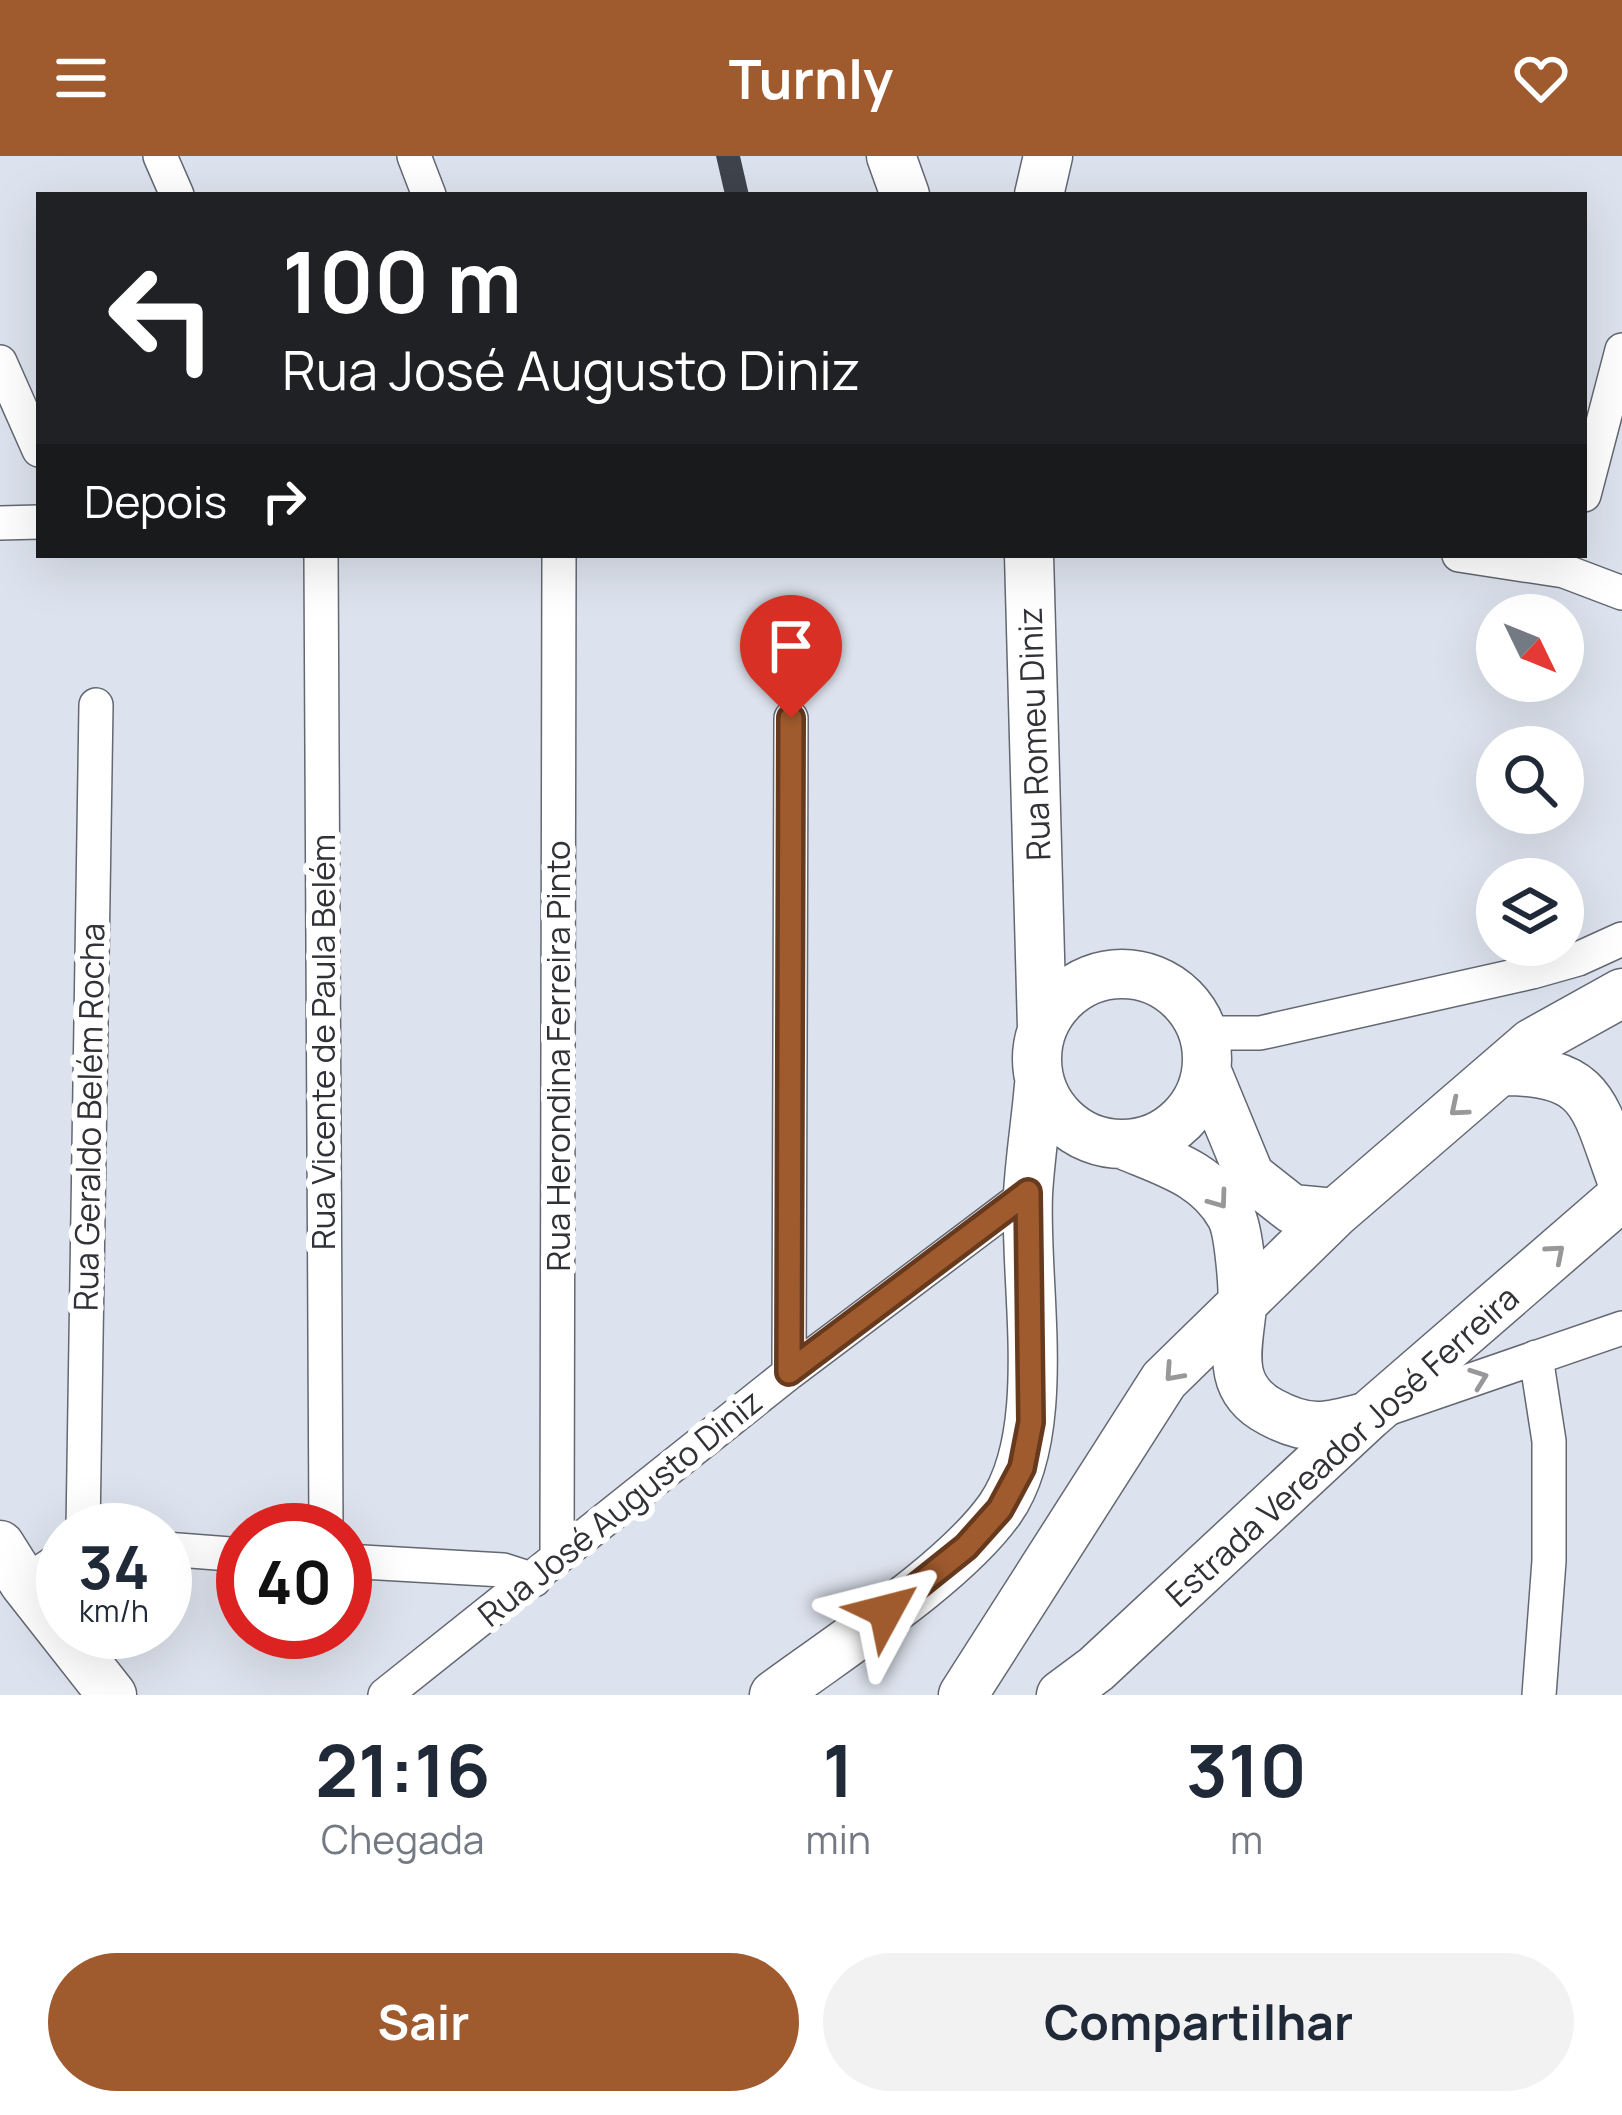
<!DOCTYPE html>
<html lang="pt">
<meta charset="utf-8">
<style>
:root{--surface:#fff;--page:#f2f2f3;--text:#1f2937;--muted:#747a83;--accent:#9f5a2e}
body{margin:0;font-family:Manrope,sans-serif;background:var(--page);color:var(--text);height:100vh;display:flex;flex-direction:column;font-size:45px;white-space:nowrap}
*{box-sizing:border-box;margin:0}
p{font-size:39px;color:var(--muted)}
.icon{flex:none;width:66px;height:66px;fill:none;stroke:currentColor;stroke-width:2;stroke-linecap:round;stroke-linejoin:round}
.map{position:relative;height:1539px;overflow:hidden}
.details{display:flex;flex-direction:column;background:var(--surface);flex:1}
.details>*{flex:none}
.banner{position:absolute;left:36px;top:36px;width:1551px;height:366px;border-radius:0px;box-shadow:0 12px 48px #0002;background:#202124;color:#fff;overflow:hidden}
.needle{width:78px;rotate:133deg}
.buttons{position:absolute;left:1476px;top:438px;display:grid;gap:24px}
.buttons a{display:grid;place-items:center;width:108px;height:108px;border-radius:50%;background:var(--surface);box-shadow:0 12px 48px #0002;font-size:60px}
.speed{position:absolute;left:36px;top:1347px;display:flex;gap:24px;font-size:60px;font-weight:700;text-align:center}
.speed>*{display:grid;place-content:center;width:156px;height:156px;border-radius:50%;background:var(--surface);box-shadow:0 12px 48px #0002;line-height:1}
.speed small{font-size:30px;font-weight:400}
.speed .limit{border:18px solid #d22;background:#fff;color:#111}
.pin{position:absolute;display:grid;place-items:center;width:102px;height:102px;color:#fff;margin:-123px -51px;border-radius:50% 50% 50% 0;rotate:-45deg;box-shadow:0 0 12px #0007}
.pin .icon{rotate:45deg}
.me{position:absolute;width:132px;margin:-66px;rotate:52deg;stroke-linejoin:round;filter:drop-shadow(0 0 9px #0008)}
.turn{display:flex;align-items:center;gap:42px;height:252px;padding:0 48px;font-size:54px}
.turn .icon{width:156px;height:156px;stroke-width:2.5}
.turn b{display:block;font-size:84px;line-height:102px}
.then{display:flex;align-items:center;height:114px;padding:0 48px;background:#0003;gap:24px;font-size:45px}
.eta{display:flex;justify-content:space-evenly;align-items:center;height:204px;text-align:center}
.eta b{font-size:72px;font-weight:700;line-height:84px}
.cta{display:flex;gap:24px;margin-top:auto;padding:24px 48px}
.cta a{flex:1;height:138px;border-radius:72px;background:var(--accent);color:#fff;font-size:48px;font-weight:700;line-height:138px;text-align:center}
.cta a+a{background:var(--page);color:var(--text)}
header{display:flex;justify-content:space-between;align-items:center;height:156px;padding:0 48px;background:var(--accent);color:#fff;font-size:54px;font-weight:700}
.map>svg:first-child{display:block}
.building{fill:#3e434c}
.lines{fill:none;stroke-linecap:round;stroke-linejoin:round}
.street-casing{stroke:#636872;stroke-width:36}
.secondary-casing{stroke:#636872;stroke-width:51}
.street{stroke:#fff;stroke-width:33}
.secondary{stroke:#fff;stroke-width:48}
.oneway{stroke:#98989b}
.route-casing{stroke:#673a1e;stroke-width:30}
.route{stroke:#9f5a2e;stroke-width:21}
.labels{text-anchor:middle;stroke-width:12;stroke-linejoin:round;paint-order:stroke}
.street-label{font-size:33px;fill:#303237;stroke:#fff}
</style>
<header><svg class="icon" aria-label="menu" viewBox="0 0 24 24"><path d="M4 6h16M4 12h16M4 18h16"/></svg>Turnly<svg class="icon" aria-label="heart" viewBox="0 0 24 24"><path d="M12 20l-8-8c-3-5 5-10 8-4 3-6 11-1 8 4z"/></svg></header>
<div class="map">
<svg width="1622" height="1539" viewBox="0 0 1622 1539">
<rect width="100%" height="100%" fill="#dde3ee"/>
<!-- building -->
<path class="building" d="M716 0H740L749 39H725Z"/>
<g class="lines">
<!-- street casing -->
<g class="street-casing">
<path id="street" d="M160 0 177 39
M414 0 429 39
M0 206 39 294
M1584 339 1622 194
M0 367 39 366
M321 399 326 1374
M1459 399 1564 415 1622 437
M1205 877H1260L1532 816 1578 803 1622 783
M1536 1201 1549 1285V1405L1539 1539
M789 1217 791 562
M1387 1253 1622 1172
M83 1374 96 549
M165 1393 243 1399
M557 1401 559 399
M345 1405 503 1414 534 1424
M24 1427 63 1401
M385 1539 789 1217 1028 1037"/>
</g>
<!-- secondary casing -->
<g class="secondary-casing">
<path id="secondary" d="M891 0 905 39
M1039 39 1048 0
M1029 399 1042 873
M1037 903a85 85 0 1 1 170 0a85 85 0 1 1-170 0Z
M1502 915C1595 914 1594 950 1622 1025
M1207 916 1250 1020 1292 1053 1335 1057
M1127 990C1168 1007 1209 1019 1231 1060 1239 1075 1244 1133 1242 1151 1238 1192 1225 1232 1271 1256 1310 1277 1328 1271 1368 1260
M0 1389 24 1427 112 1539
M774 1539C840 1490 954 1418 1000 1353 1054 1276 1024 1131 1028 1038 1030 1002 1036 965 1039 929
M963 1539 1164 1224 1335 1057 1532 887 1622 837
M1061 1539 1096 1513 1368 1260 1622 1040"/>
</g>
<!-- street -->
<use href="#street" class="street"/>
<!-- secondary -->
<use href="#secondary" class="secondary"/>
</g>
<!-- one-way arrows -->
<defs><path id="oneway-chevron" d="M-2-3.5L2.5 0L-2 3.5" fill="none" stroke-width="1.6" stroke-linecap="round" stroke-linejoin="round" transform="scale(3)"/></defs>
<g class="oneway">
<use href="#oneway-chevron" transform="translate(1458 952) rotate(140)"/>
<use href="#oneway-chevron" transform="translate(1219 1044) rotate(54)"/>
<use href="#oneway-chevron" transform="translate(1556 1097) rotate(-41)"/>
<use href="#oneway-chevron" transform="translate(1173 1217) rotate(132)"/>
<use href="#oneway-chevron" transform="translate(1479 1222) rotate(-20)"/>
</g>
<g class="lines">
<!-- route casing -->
<g class="route-casing">
<path id="route" d="M791 562 789 1216 1028 1036 1031 1266 1022 1312 1000 1353 966 1391 886 1455"/>
</g>
<!-- route -->
<use href="#route" class="route"/>
</g>
<g class="labels">
<!-- street labels -->
<g class="street-label">
<text transform="translate(1034 578) rotate(-92)" y="12">Rua Romeu Diniz</text>
<text transform="translate(323 886) rotate(-90)" y="12">Rua Vicente de Paula Belém</text>
<text transform="translate(558 900) rotate(-90)" y="12">Rua Herondina Ferreira Pinto</text>
<text transform="translate(89 961) rotate(-89)" y="12">Rua Geraldo Belém Rocha</text>
<text transform="translate(1342 1290) rotate(-42)" y="12">Estrada Vereador José Ferreira</text>
<text transform="translate(620 1352) rotate(-39)" y="12">Rua José Augusto Diniz</text>
</g>
</g>
</svg>
<div class="buttons">
<a><svg class="needle" viewBox="-14 -14 28 28"><path d="M0-13l5 13h-10z" fill="#e53935"/><path d="M0 13l5-13h-10z" fill="#747a83"/></svg></a>
<a><svg class="icon" aria-label="search" viewBox="0 0 24 24"><circle cx="10" cy="10" r="6"/><path d="M15 15l6 6"/></svg></a>
<a><svg class="icon" aria-label="layers" viewBox="0 0 24 24"><path d="M12 4l9 5-9 5-9-5zM3 14l9 5 9-5"/></svg></a>
</div>
<div class="speed"><div>34<small>km/h</small></div><div class="limit">40</div></div>
<div class="pin" style="left:791px;top:562px;background:#d93025"><svg class="icon" aria-label="arrive" viewBox="0 0 24 24"><path d="M6 21V4h12l-3 4 3 4H6"/></svg></div>
<svg class="me" style="left:886px;top:1455px" viewBox="-20 -20 40 40"><path d="M0-17L14 15 0 8-14 15z" fill="#9f5a2e" stroke="#fff" stroke-width="4"/></svg>
<div class="banner">
<div class="turn"><svg class="icon" aria-label="left" viewBox="0 0 24 24"><path d="M17 20v-9H6M10 6l-5 5 5 5"/></svg><div><b>100 m</b>Rua José Augusto Diniz</div></div>
<div class="then">Depois<svg class="icon" aria-label="right" viewBox="0 0 24 24"><path d="M7 20v-9h11M14 6l5 5-5 5"/></svg></div>
</div>
</div>
<section class="details">
<div class="eta">
<div><b>21:16</b><p>Chegada</p></div>
<div><b>1</b><p>min</p></div>
<div><b>310</b><p>m</p></div>
</div>
<div class="cta"><a>Sair</a><a>Compartilhar</a></div>
</section>
